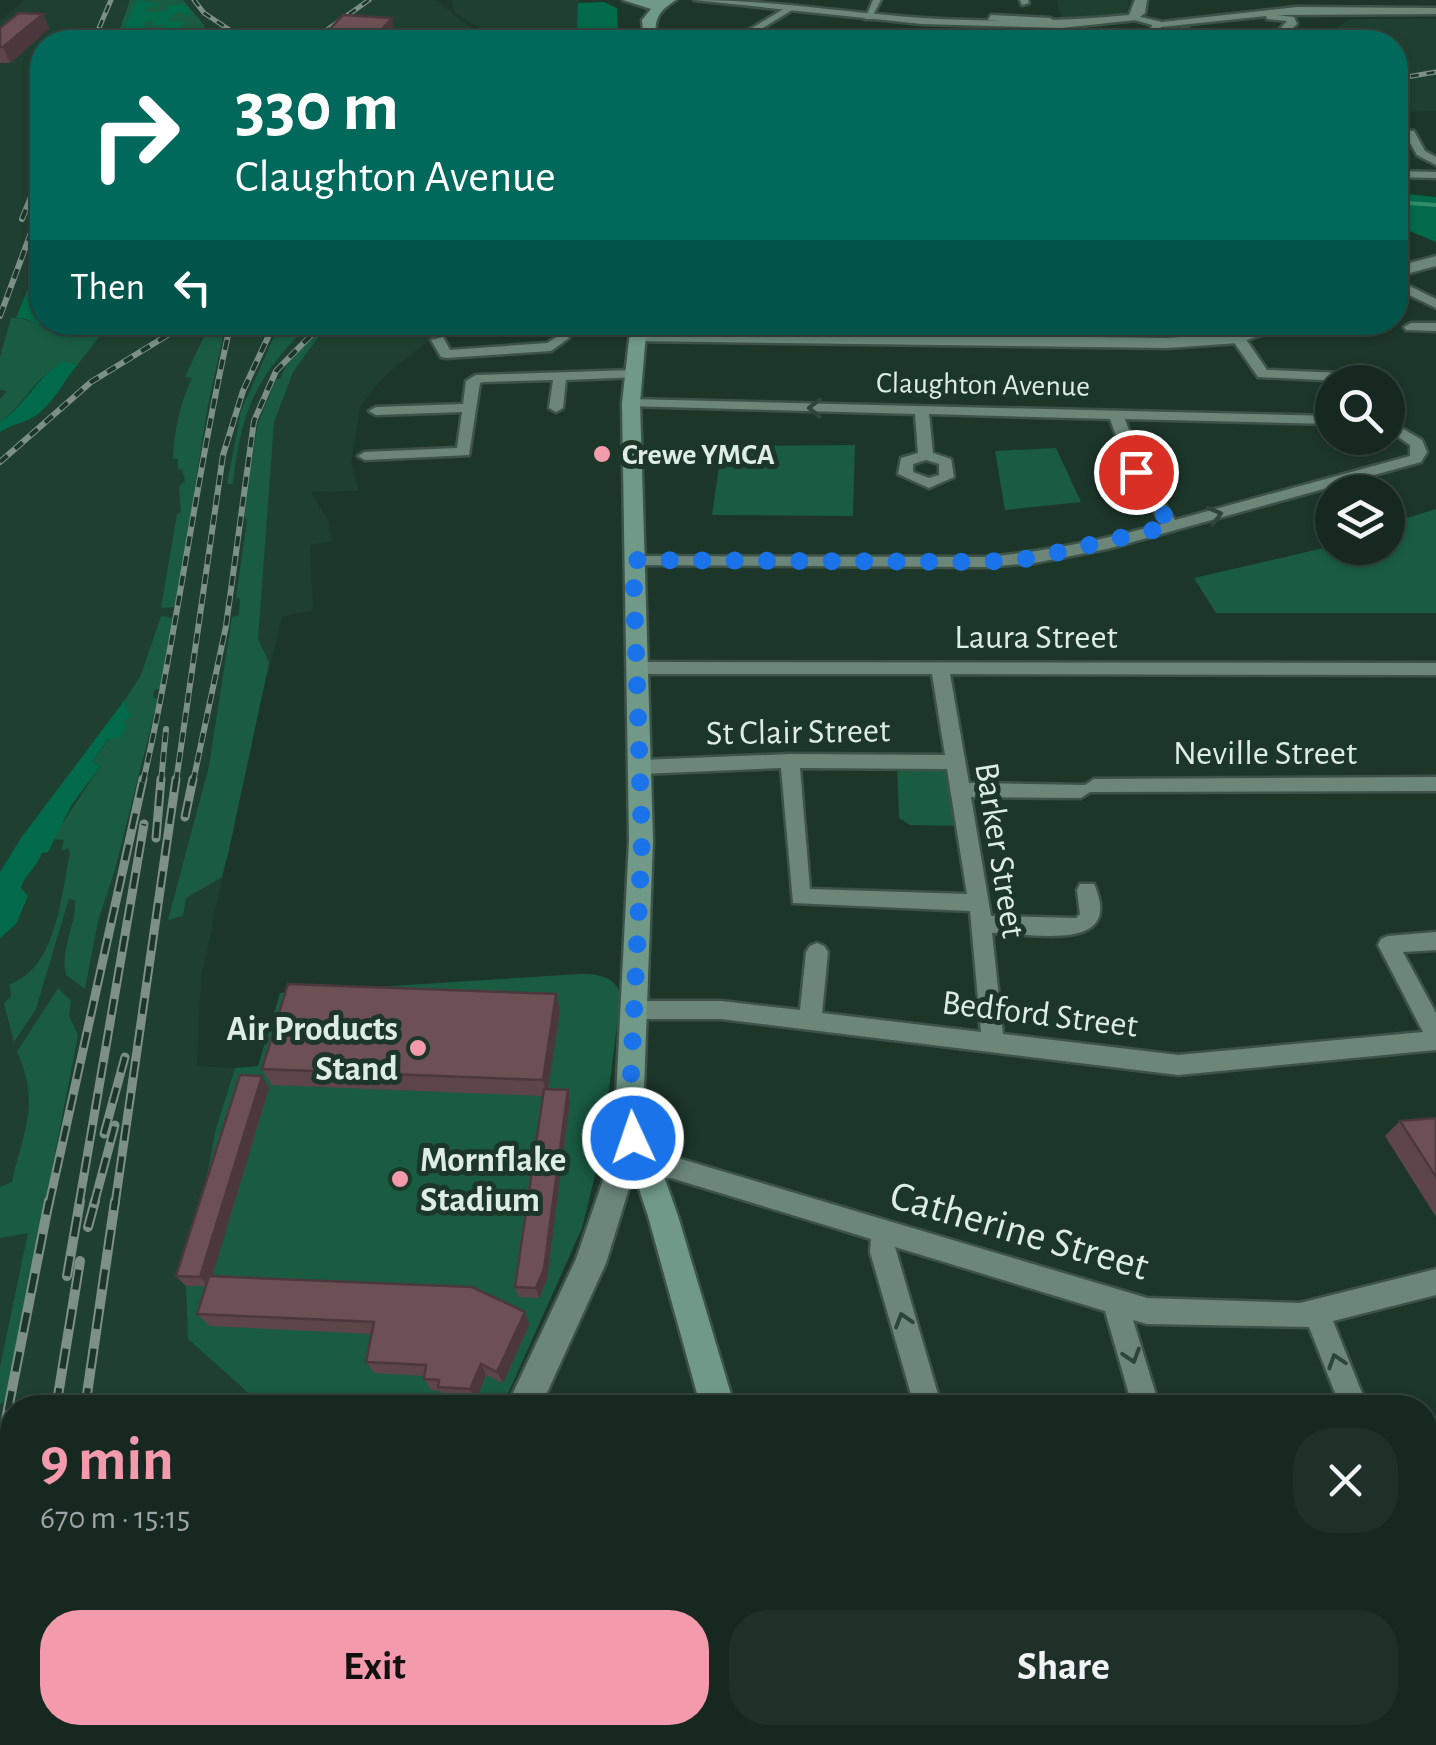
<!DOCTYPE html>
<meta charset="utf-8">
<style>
:root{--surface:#162820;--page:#1f3029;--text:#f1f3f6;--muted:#9ea6a5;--line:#35443e;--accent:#f39aac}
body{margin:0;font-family:"Alegreya Sans",sans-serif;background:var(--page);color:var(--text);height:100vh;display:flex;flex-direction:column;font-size:38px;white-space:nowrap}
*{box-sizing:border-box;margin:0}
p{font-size:32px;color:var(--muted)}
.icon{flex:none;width:55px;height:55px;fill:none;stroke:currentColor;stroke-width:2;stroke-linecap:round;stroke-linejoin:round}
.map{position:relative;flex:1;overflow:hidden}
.details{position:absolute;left:0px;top:1395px;width:1438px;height:350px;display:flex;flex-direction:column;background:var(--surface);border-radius:40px 40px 0 0;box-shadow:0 2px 8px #0004,0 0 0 2px var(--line)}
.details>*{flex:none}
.hud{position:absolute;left:30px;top:30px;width:1378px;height:305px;border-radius:40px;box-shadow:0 2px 8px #0004,0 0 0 2px var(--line);background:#00695c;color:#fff;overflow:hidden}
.controls{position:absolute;left:1315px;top:365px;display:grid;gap:20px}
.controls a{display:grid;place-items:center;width:90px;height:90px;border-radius:50%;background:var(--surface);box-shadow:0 2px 8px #0004,0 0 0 2px var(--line);font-size:50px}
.pin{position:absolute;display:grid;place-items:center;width:85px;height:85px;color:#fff;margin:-42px;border:5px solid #fff;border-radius:50%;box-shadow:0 2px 10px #0007}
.me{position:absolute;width:110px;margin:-55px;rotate:357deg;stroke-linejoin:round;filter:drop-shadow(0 0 8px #0008)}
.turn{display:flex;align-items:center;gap:35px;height:210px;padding:0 40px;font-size:45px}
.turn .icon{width:130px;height:130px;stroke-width:2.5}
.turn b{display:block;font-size:70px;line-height:85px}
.then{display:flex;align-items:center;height:95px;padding:0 40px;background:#0003;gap:20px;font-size:38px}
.round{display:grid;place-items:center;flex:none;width:105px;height:105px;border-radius:40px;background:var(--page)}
.headline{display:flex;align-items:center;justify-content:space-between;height:170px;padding:0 40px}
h1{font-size:60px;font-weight:700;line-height:75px;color:var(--accent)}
.primary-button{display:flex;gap:20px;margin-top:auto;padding:20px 40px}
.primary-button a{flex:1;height:115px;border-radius:40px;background:var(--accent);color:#111;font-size:40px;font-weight:700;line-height:115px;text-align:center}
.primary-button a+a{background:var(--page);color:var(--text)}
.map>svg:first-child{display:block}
.built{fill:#1f4031}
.green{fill:#195c42}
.forest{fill:#006a4a}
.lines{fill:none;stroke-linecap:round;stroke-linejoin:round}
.stream{stroke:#348b68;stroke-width:4}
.minor-casing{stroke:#3d5349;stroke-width:5}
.tertiary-casing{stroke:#3d5349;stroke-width:5}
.secondary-casing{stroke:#3d5349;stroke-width:5}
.minor{fill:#6c877a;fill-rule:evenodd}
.tertiary{fill:#6c877a;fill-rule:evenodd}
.secondary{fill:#709a87;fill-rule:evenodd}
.rail-far3-casing{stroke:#7c9086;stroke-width:5}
.rail-far2-casing{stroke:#7c9086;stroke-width:6}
.rail-far1-casing{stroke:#7c9086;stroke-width:9}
.rail-casing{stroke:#7c9086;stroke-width:10}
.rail-far3{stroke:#1d362a;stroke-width:2.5;stroke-dasharray:8;stroke-linecap:butt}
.rail-far2{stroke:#1d362a;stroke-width:4;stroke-dasharray:10;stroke-linecap:butt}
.rail-far1{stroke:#1d362a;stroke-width:5;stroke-dasharray:16;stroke-linecap:butt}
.rail{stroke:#1d362a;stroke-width:6;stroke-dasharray:20;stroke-linecap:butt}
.wall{fill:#5d4549}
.shaded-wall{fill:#4c383c}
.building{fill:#6c5055;stroke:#4c383c;stroke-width:2.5}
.oneway{stroke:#2d463a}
.route{stroke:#1a73e8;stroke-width:18;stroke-dasharray:0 32.4}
.poi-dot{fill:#f39aac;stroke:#1d362a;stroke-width:4}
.labels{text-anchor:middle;stroke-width:10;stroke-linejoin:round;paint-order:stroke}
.far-street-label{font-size:30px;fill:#ddece4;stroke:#1d362a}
.far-poi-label{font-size:30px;font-weight:bold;fill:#ddece4;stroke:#1d362a;text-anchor:start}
.street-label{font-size:35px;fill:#ddece4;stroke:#1d362a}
.poi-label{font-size:35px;font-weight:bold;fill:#ddece4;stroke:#1d362a;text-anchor:end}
.near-street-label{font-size:42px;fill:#ddece4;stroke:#1d362a}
</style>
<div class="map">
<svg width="1436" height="1745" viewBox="0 0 1436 1745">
<rect width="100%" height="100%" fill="#1d362a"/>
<!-- built -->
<path class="built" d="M25 0H437L461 21 497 42H42V322L506 323 427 342 384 376 360 407 351 463 359 491 311 492 327 519 333 541 310 545 313 610 283 616 259 705 201 978 197 1066 235 1068 215 1132 186 1285 188 1339 253 1397 365 1407 12 1408V1732L342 1733 336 1745H0V21Z
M452 0H579L580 21 577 32 504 42 455 13Z
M1057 0H1129L1127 12 1120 15 1080 19H1062Z
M1350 19H1436V111L1395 112V42H1316Z"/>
<!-- green -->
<path class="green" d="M130 0H183L204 25 208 42H115Z
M11 318C34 318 41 330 56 331L64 323H106L102 333 78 364C41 359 28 404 0 422V399L7 391 0 390V357Z
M203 322 226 323 208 405 176 607 161 608 177 514 181 512 179 487 185 481 182 469 178 470V459H173C174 430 180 404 192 378L185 377 207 330 186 332Z
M280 323H311C257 374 241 410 233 484H227L241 411Z
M313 335 319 336 293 372 274 422 258 639 269 663 229 850 222 877 186 898 183 916 168 920 209 766 232 617 239 615 240 599 236 597 247 521 243 513 258 423 276 379H280L287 364Z
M855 445 853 516 712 515 722 446Z
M1056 448 1081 502 1005 510 995 451Z
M1436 509V613H1216L1194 578 1332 546 1388 548V524Z
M161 616 173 618 160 689 154 690 153 698 158 699 114 873 98 921 85 989 66 975C60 949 76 926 75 901L69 898 36 1009 14 1042 4 1003 11 997 10 984C57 968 61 894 70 853L68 848 61 851 64 840 52 839 100 767 92 762 121 722 127 697 141 675Z
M897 762H956L966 826 910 825 899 818Z
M580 974C598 974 615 976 621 995L601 1151 582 1228 502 1407 365 1408 253 1397 188 1339 186 1286 209 1209 201 1207 215 1132 235 1068 258 1066 280 993Z
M58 988 71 1001 69 1016 78 1035 7 1400 0 1404V1367L28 1233 0 1238V1187L12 1182C23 1132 41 1103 17 1052Z
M12 1512V1581L0 1662V1580Z"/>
<!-- forest -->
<path class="forest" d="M138 0 162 5 145 8V12L169 11 166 6 184 4 192 16 178 12 167 20 186 23 176 30 193 34 175 42 161 31 167 25H150L155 21 152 20 144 23 147 35 139 39 121 33Z
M604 2 617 8 618 33H633L632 38 636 42H507L577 32 578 3Z
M1395 193 1436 197V242L1395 225Z
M42 270V322L64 323 56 331C42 331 33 317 16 318L30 283Z
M63 362 78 364C64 381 49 410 30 419 19 424 10 425 0 432V422C26 406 37 375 63 362Z
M127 697 125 705 131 716 122 722 126 725 121 738 108 739 92 762 100 767 72 804 48 852 42 853C37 867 25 874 21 888L28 896 16 924 0 938V872L21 838Z"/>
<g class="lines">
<!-- stream -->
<path class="stream" d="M1395 202 1436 205"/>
<!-- minor casing -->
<g class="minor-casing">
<path id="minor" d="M873 0H881L871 19H865Z
M1020 0H1028L1029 3 1022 5Z
M790 5 797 7 740 42H729Z
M1297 7 1436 8V14L1277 15 1294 17 1297 24 1278 42H1268L1287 21 1267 19 1266 16 1161 27 1160 32 1166 42H1158L1150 32 1152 25 1127 18 1132 15 1162 22Z
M991 15 1050 18 1055 21 1050 24 988 20Z
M1183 29H1189L1188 34 1206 42H1194L1177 36V32Z
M1396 130 1414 131 1425 151 1436 157V165L1417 155 1406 136 1396 134Z
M1395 171 1436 172V178L1395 177Z
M1395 279 1436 299V308L1395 288Z
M1411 323H1436V331L1406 330 1404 327Z
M562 334 569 338 551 351 446 358 441 357 431 340 443 337 450 350 547 343Z
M1238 334 1243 335 1267 370 1343 373 1350 377 1343 381 1258 377 1231 338Z
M633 370 640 374 638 377 566 380 563 408 556 412 549 408 553 380 483 382 480 383 469 455 365 460 358 456 365 452 457 448 462 412 376 415 369 411 376 407 463 404 466 381 476 375Z
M631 399 1332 416V424L1125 419 1143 471 1175 520 1410 456V445L1388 430V420L1422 440 1427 452 1421 462 1107 549 1034 563 984 567 633 565 627 564V556L984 557C1045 552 1103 540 1162 524L1129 471 1110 419 929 414 933 453 951 459 954 477 929 488 898 474 901 458 918 453 915 414 626 406V400ZM926 460 939 464V475L929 478 913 472V464Z
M636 662 1436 663V675L950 674 969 783 1085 785 1094 779 1436 777V791L1090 792 1081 798 971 797 991 916 1076 918 1080 914 1077 890 1080 884H1094C1125 954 1033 933 992 933L1003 1034 1178 1055 1423 1032 1378 945 1381 939 1388 936 1436 932V950L1403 952 1436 1013V1050L1178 1075 721 1019H635L627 1017 624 1010 627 1003 635 1001H721L800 1010 806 952 810 946 817 943 824 946 828 952 822 1013 981 1032 970 911 793 903 781 768 641 774 632 767 641 760 790 754 945 755 932 674H636L627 668ZM800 768 947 769 967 894 810 889Z
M671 1156 1147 1298 1300 1303 1436 1269V1295L1333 1321 1368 1408H1341L1309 1327 1147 1324 1133 1320 1160 1408H1133L1105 1311 895 1247 942 1408H915L870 1252 871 1239 671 1178 646 1180 638 1177 634 1169 638 1161Z
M1425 1548 1436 1554V1601L1425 1595Z
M420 1732H548L544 1743 539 1745H411Z
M1012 1732H1043L1047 1745H1015Z
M1257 1732H1288L1293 1745H1261Z"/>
</g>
<!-- tertiary casing -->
<g class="tertiary-casing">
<path id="tertiary" d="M694 0C771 0 847 13 923 18 992 22 1060 22 1129 15L1135 0H1147L1145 13 1136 20 1061 28 922 24Z
M1436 256V266L1395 277V267Z
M1272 322H1299L1238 343 1167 348 637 341 629 336 637 331 1167 338 1237 333Z
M637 1135 647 1139 652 1149 634 1172 606 1263 540 1408H506L576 1259 612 1154Z
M349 1732H388L383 1745H344Z"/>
</g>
<!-- secondary casing -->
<g class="secondary-casing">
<path id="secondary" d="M623 0H676C657 12 654 20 656 42H644L642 20 651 9Z
M631 322H647L640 403 653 840 643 1117 678 1216 735 1408H701L648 1216 615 1117 629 840 622 403Z
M771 1732H810L813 1745H775Z"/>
</g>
<!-- minor -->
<use href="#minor" class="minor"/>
<!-- tertiary -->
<use href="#tertiary" class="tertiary"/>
<!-- secondary -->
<use href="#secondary" class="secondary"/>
<!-- rail-far3 casing -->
<g class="rail-far3-casing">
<path id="rail-far3" d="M194 0 204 13 248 42
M93 42 111 0
M310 42 369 0
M1395 79 1436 72
M30 199 42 168"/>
</g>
<!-- rail-far2 casing -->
<g class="rail-far2-casing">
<path id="rail-far2" d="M22 219 31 197
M0 316 42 203
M0 462 91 382 189 322
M143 782C178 630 196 474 231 322
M161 782 166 729
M176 782 223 455 243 391 275 322
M193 782 226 626 254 421 276 371 324 322"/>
</g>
<!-- rail-far1 casing -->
<g class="rail-far1-casing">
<path id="rail-far1" d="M185 817 193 779
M156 838 161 779
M104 1134 125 1057
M49 1204 143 779
M79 1204 144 824
M94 1204 115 1125
M115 1204 176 779"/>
</g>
<!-- rail casing -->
<g class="rail-casing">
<path id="rail" d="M88 1227 95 1201
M67 1276 80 1201
M56 1408 80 1261
M85 1408 115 1201
M0 1450 49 1201
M0 1669 12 1596
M0 1744 12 1667
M36 1745 38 1732"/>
</g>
<!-- rail-far3 -->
<use href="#rail-far3" class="rail-far3"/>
<!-- rail-far2 -->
<use href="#rail-far2" class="rail-far2"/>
<!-- rail-far1 -->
<use href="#rail-far1" class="rail-far1"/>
<!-- rail -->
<use href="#rail" class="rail"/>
</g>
<!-- wall -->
<path class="wall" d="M43 14 49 29 10 63H0V28Z
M329 30H394L383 42H331Z
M556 994 560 1011 548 1089 568 1090 570 1102 547 1279 539 1298 518 1297 515 1287 543 1096 272 1085 262 1069Z
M269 1088 212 1276 525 1312 529 1325 503 1383 486 1375 476 1400 445 1398 440 1391 431 1390 424 1379V1376L374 1373 366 1362 372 1334 210 1326 197 1314 206 1286H186L176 1276Z
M1436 1118V1217L1385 1136 1400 1121Z"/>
<!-- shaded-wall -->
<path class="shaded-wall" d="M43 14 49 29 10 63 3 47Z
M392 18 394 30 383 42H380L378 33Z
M556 994 560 1011 547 1096 543 1080Z
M262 1076 269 1088 209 1287 200 1277Z
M568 1090 570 1102 547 1279 539 1298 536 1288Z
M525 1312 529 1325 503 1383 497 1372Z
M481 1364 486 1375 476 1400 470 1389Z
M194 1732H238L236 1745H192Z"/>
<!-- building -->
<path class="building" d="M19 13 43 14 3 47H0V28Z
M343 15 392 18 378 33 329 30Z
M288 984 556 994 543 1080 262 1069Z
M240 1075 262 1076 200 1277 176 1276Z
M544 1089 568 1090 544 1269 536 1288 515 1287Z
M1436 1118V1177L1400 1121Z
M209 1276 472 1287 525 1312 497 1372 481 1364 470 1389 438 1387 439 1380 424 1379 426 1365 366 1362 374 1322 197 1314Z
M128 1732H194L192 1745H125Z"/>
<!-- one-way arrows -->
<defs><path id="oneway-chevron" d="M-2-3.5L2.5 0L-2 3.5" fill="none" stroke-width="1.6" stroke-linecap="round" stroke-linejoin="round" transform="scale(2.5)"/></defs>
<g class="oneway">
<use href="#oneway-chevron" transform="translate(815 408) rotate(-179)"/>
<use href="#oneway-chevron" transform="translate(1215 515) rotate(-15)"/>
<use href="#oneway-chevron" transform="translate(903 1320) rotate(-107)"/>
<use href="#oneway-chevron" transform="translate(1132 1356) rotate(73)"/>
<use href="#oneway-chevron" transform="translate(1336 1361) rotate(-108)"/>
</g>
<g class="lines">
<!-- route -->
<path class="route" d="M633 1138 629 1117 642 840 633 560 984 562 1034 558 1171 526 1136 472"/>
</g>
<!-- markers -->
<g class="poi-dot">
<circle cx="602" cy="454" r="10"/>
<circle cx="418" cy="1048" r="10"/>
<circle cx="400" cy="1179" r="10"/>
</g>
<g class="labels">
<!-- far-street labels -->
<g class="far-street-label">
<text transform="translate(983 384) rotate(1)" y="10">Claughton Avenue</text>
</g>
<!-- far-poi labels -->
<g class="far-poi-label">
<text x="622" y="464">Crewe YMCA</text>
</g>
<!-- street labels -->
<g class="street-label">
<text x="1036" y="648">Laura Street</text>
<text transform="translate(798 731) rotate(-1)" y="12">St Clair Street</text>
<text x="1265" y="764">Neville Street</text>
<text transform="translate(1001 850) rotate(81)" y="12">Barker Street</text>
<text transform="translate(1040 1013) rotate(7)" y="12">Bedford Street</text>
</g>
<!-- poi labels -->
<g class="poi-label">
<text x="398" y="1040">Air Products<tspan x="398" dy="40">Stand</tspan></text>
<text x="420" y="1171" text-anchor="start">Mornflake<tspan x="420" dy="40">Stadium</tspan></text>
</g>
<!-- near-street labels -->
<g class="near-street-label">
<text transform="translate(1020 1229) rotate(16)" y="15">Catherine Street</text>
</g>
</g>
</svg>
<div class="controls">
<a><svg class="icon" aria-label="search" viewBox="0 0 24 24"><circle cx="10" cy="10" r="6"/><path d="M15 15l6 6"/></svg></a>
<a><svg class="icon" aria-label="layers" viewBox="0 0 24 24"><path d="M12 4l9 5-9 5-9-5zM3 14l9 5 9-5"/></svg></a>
</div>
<div class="pin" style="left:1136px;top:472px;background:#d93025"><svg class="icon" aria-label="arrive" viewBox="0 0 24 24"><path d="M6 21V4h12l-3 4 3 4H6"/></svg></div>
<svg class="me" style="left:633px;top:1138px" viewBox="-20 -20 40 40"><circle r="17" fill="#1a73e8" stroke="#fff" stroke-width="3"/><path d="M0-11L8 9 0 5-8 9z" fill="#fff"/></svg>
<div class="hud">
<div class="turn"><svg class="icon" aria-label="right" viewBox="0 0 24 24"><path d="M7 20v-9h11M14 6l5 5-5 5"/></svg><div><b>330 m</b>Claughton Avenue</div></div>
<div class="then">Then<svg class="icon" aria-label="left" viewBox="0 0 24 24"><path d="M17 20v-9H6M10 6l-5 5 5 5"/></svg></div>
</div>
<section class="details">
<div class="headline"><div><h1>9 min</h1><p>670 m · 15:15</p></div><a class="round"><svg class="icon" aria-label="close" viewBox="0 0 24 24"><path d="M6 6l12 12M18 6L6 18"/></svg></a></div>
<div class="primary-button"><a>Exit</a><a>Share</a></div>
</section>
</div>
